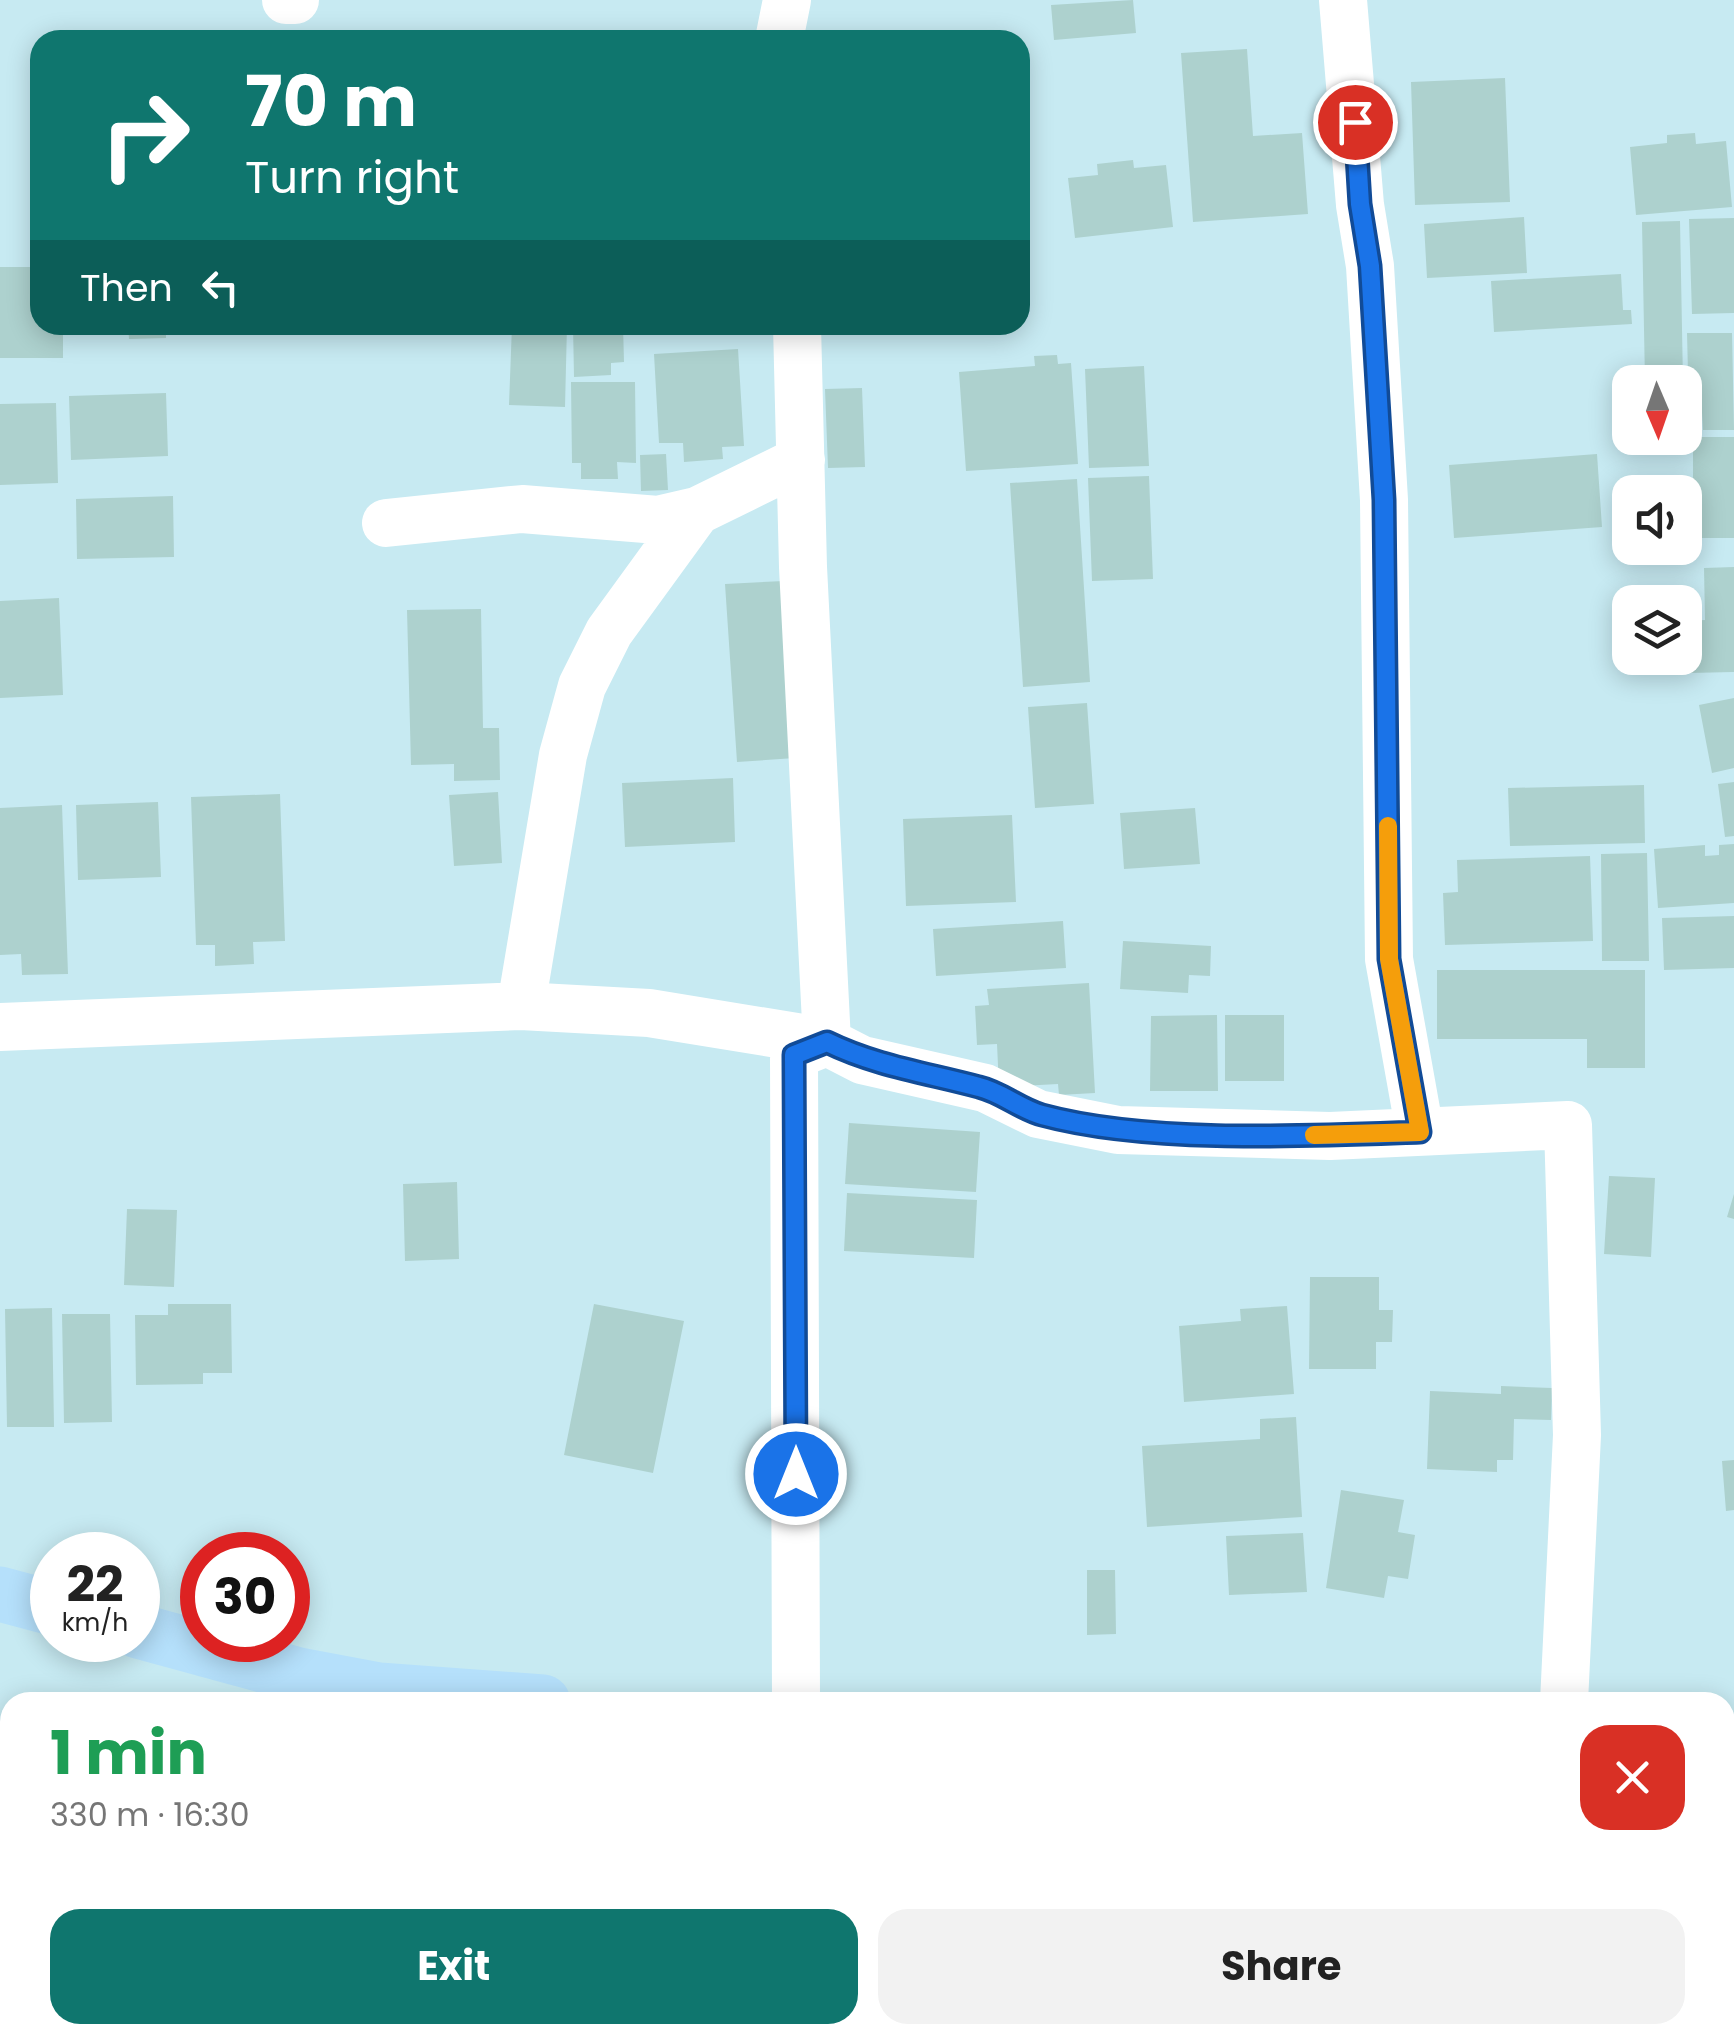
<!DOCTYPE html>
<meta charset="utf-8">
<style>
:root{--surface:#fff;--page:#f2f2f2;--text:#222;--muted:#767676;--accent:#0f766e}
body{margin:0;font-family:Poppins,sans-serif;background:var(--page);color:var(--text);height:100vh;display:flex;flex-direction:column;font-size:38px;white-space:nowrap}
*{box-sizing:border-box;margin:0}
p{font-size:32px;color:var(--muted)}
.icon{flex:none;width:55px;height:55px;fill:none;stroke:currentColor;stroke-width:2;stroke-linecap:round;stroke-linejoin:round}
.map{position:relative;flex:1;overflow:hidden}
.side{position:absolute;left:0px;top:1692px;width:1735px;height:352px;display:flex;flex-direction:column;background:var(--surface);border-radius:30px 30px 0 0;box-shadow:0 5px 25px #0003}
.side>*{flex:none}
.top-card{position:absolute;left:30px;top:30px;width:1000px;height:305px;border-radius:30px;box-shadow:0 5px 25px #0003;background:#0f766e;color:#fff;overflow:hidden}
.needle{width:65px;rotate:178deg}
.tools{position:absolute;left:1612px;top:365px;display:grid;gap:20px}
.tools a{display:grid;place-items:center;width:90px;height:90px;border-radius:20px;background:var(--surface);box-shadow:0 5px 25px #0003;font-size:50px}
.speed{position:absolute;left:30px;top:1532px;display:flex;gap:20px;font-size:50px;font-weight:700;text-align:center}
.speed>*{display:grid;place-content:center;width:130px;height:130px;border-radius:50%;background:var(--surface);box-shadow:0 5px 25px #0003;line-height:1}
.speed small{font-size:25px;font-weight:400}
.speed .limit{border:15px solid #d22;background:#fff;color:#111}
.pin{position:absolute;display:grid;place-items:center;width:85px;height:85px;color:#fff;margin:-42px;border:5px solid #fff;border-radius:50%;box-shadow:0 2px 10px #0007}
.me{position:absolute;width:110px;margin:-55px;rotate:0deg;stroke-linejoin:round;filter:drop-shadow(0 0 8px #0008)}
.turn{display:flex;align-items:center;gap:35px;height:210px;padding:0 50px;font-size:45px}
.turn .icon{width:130px;height:130px;stroke-width:2.5}
.turn b{display:block;font-size:70px;line-height:85px}
.then{display:flex;align-items:center;height:95px;padding:0 50px;background:#0003;gap:20px;font-size:38px}
.round{display:grid;place-items:center;flex:none;width:105px;height:105px;border-radius:30px;background:var(--page)}
.headline{display:flex;align-items:center;justify-content:space-between;height:170px;padding:0 50px}
h1{font-size:60px;font-weight:700;line-height:75px;color:#1e9e55}
.button{display:flex;gap:20px;margin-top:auto;padding:20px 50px}
.button a{flex:1;height:115px;border-radius:30px;background:var(--accent);color:#fff;font-size:40px;font-weight:700;line-height:115px;text-align:center}
.button a+a{background:var(--page);color:var(--text)}
.map>svg:first-child{display:block}
.building{fill:#add1ce}
.lines{fill:none;stroke-linecap:round;stroke-linejoin:round}
.minor{stroke:#fff;stroke-width:48}
.major{stroke:#b5e0fb;stroke-width:55}
.route-casing{stroke:#114b97;stroke-width:25}
.route{stroke:#1a73e8;stroke-width:18}
.slow{stroke:#f59e0b;stroke-width:18}
</style>
<div class="map">
<svg width="1734" height="2043" viewBox="0 0 1734 2043">
<rect width="100%" height="100%" fill="#c7eaf2"/>
<!-- building -->
<path class="building" d="M1133 0 1136 33 1054 40 1051 5Z
M735 34V40H681V37Z
M1247 49 1253 136 1302 133 1308 214 1193 222 1181 53Z
M1505 78 1510 202 1415 205 1411 82Z
M1695 133 1696 144 1726 141 1732 207 1636 215 1630 147 1667 143V135Z
M1133 160 1134 168 1166 165 1173 227 1075 238 1068 178 1098 175 1097 164Z
M1524 217 1527 273 1427 278 1424 224Z
M1734 218V313L1692 314 1689 219Z
M1680 221 1683 382H1645L1642 222Z
M0 267H40V325H63V358H0Z
M1621 274 1623 310H1631L1632 324 1494 332 1491 281Z
M128 325H166V338L129 339Z
M512 325H567L565 407 509 405Z
M573 325H623L624 362 611 363V375L574 377Z
M1687 333H1732L1734 430H1703L1702 413 1689 414Z
M738 349 744 446 722 447 723 459 684 462 683 443H659L654 354Z
M1057 355 1058 364 1071 363 1078 464 966 471 959 372 1035 366 1034 356Z
M1144 366 1149 466 1089 468 1085 369Z
M571 382H635L636 463 617 462 618 479H581V463H572Z
M862 388 865 467 828 468 825 389Z
M166 393 168 456 71 460 69 396Z
M56 403 58 483 0 485V404Z
M1693 437H1734V538H1693Z
M666 454 668 490 641 491 640 455Z
M1597 454 1602 527 1454 538 1449 465Z
M1149 476 1153 579 1092 581 1088 478Z
M1077 479 1090 682 1023 687 1010 483Z
M173 496 174 557 77 559 76 499Z
M1734 567V672L1689 673 1687 621 1705 620 1704 568Z
M784 581 795 758 737 762 725 584Z
M59 598 63 695 0 698V601Z
M481 609 483 728H499L500 780 454 781V764L411 765 407 610Z
M1734 698V768L1712 773 1699 705Z
M1087 703 1094 804 1035 808 1028 707Z
M733 778 735 842 625 847 622 783Z
M1734 782V836L1725 837 1718 784Z
M1644 785 1645 843 1510 846 1508 788Z
M498 792 502 863 454 866 449 795Z
M280 794 285 941 253 942 254 964 215 966V945H196L191 797Z
M158 802 161 877 78 880 76 805Z
M62 805 68 974 22 975 21 954 0 955V808Z
M1195 808 1200 864 1124 869 1120 813Z
M1012 815 1016 902 906 906 903 819Z
M1734 844V903L1658 908 1654 849 1705 845V856L1719 855V845Z
M1647 853 1649 961H1602L1601 854Z
M1590 856 1593 941 1445 945 1443 893 1458 892 1457 860Z
M1734 916V968L1664 970 1662 918Z
M1063 921 1066 968 936 976 933 929Z
M1123 941 1211 946 1210 976 1189 975 1188 993 1120 989Z
M1437 970H1645V1068H1587V1039H1437Z
M1089 983 1095 1093 1059 1095 1058 1084 999 1087 997 1044 977 1045 975 1006 989 1005 987 989Z
M1217 1015 1218 1091H1150L1151 1016Z
M1225 1015H1284V1081H1225Z
M849 1123 980 1132 976 1192 845 1184Z
M1609 1176 1655 1178 1651 1257 1604 1254Z
M457 1182 459 1259 405 1261 403 1184Z
M847 1193 977 1200 974 1258 844 1251Z
M1734 1194V1219L1727 1217Z
M127 1209 177 1210 174 1287 124 1285Z
M1310 1277H1379V1310H1393L1392 1342H1376V1369H1309Z
M168 1304H231L232 1373H203V1384L136 1385 135 1315H168Z
M594 1304 684 1321 653 1473 564 1455Z
M1287 1306 1294 1394 1184 1402 1179 1326 1241 1321 1240 1309Z
M52 1308 54 1427H7L5 1309Z
M62 1314H110L112 1422 64 1423Z
M1501 1386 1552 1388 1551 1420 1514 1419 1513 1460H1497V1472L1427 1469 1430 1391 1501 1394Z
M1296 1417 1302 1517 1147 1527 1142 1446 1260 1439V1419Z
M1734 1460V1510L1726 1511 1722 1461Z
M1341 1490 1404 1500 1398 1532 1415 1535 1408 1579 1388 1576 1384 1598 1326 1588Z
M1303 1533 1307 1592 1229 1595 1226 1536Z
M1087 1570H1115L1116 1634 1087 1635Z
M837 2035H853L852 2043H836Z
M904 2035H919L918 2043H903Z
M1125 2035H1160L1158 2043H1124Z
M1176 2035H1242L1241 2043H1175Z"/>
<g class="lines">
<!-- minor -->
<path class="minor" d="M286 0H295
M1343 0 1360 205 1370 266 1384 500 1389 959 1420 1132
M779 40 787 0
M386 523 522 509 658 520 697 511 801 460
M521 1006 563 755 582 686 609 632 697 511
M0 1027 521 1006 649 1013 827 1042 862 1060 985 1088 1038 1114 1118 1130 1330 1136 1568 1125 1577 1435 1564 1702
M796 1702 794 1055 827 1042 803 567 797 325
M1670 2037 1702 2043
M522 2043V2035
M1088 2043 1090 2035"/>
<!-- major -->
<path class="major" d="M0 1594 52 1608
M138 1631 299 1675 379 1690 543 1702
M1725 1942 1734 1944"/>
</g>
<g class="lines">
<!-- route casing -->
<g class="route-casing">
<path id="route" d="M796 1474 794 1055 827 1042C876 1066 927 1073 979 1087 1001 1092 1020 1109 1042 1115 1149 1144 1308 1136 1420 1132L1389 959 1384 500 1370 266 1360 204 1355 122"/>
</g>
<!-- route -->
<use href="#route" class="route"/>
<!-- slow -->
<path class="slow" d="M1314 1135 1420 1132 1389 959 1388 826"/>
</g>
</svg>
<div class="tools">
<a><svg class="needle" viewBox="-14 -14 28 28"><path d="M0-13l5 13h-10z" fill="#e53935"/><path d="M0 13l5-13h-10z" fill="#767676"/></svg></a>
<a><svg class="icon" aria-label="sound" viewBox="0 0 24 24"><path d="M4 9h4l5-4v14l-5-4H4zM17 9q2 3 0 6"/></svg></a>
<a><svg class="icon" aria-label="layers" viewBox="0 0 24 24"><path d="M12 4l9 5-9 5-9-5zM3 14l9 5 9-5"/></svg></a>
</div>
<div class="speed"><div>22<small>km/h</small></div><div class="limit">30</div></div>
<div class="pin" style="left:1355px;top:122px;background:#d93025"><svg class="icon" aria-label="arrive" viewBox="0 0 24 24"><path d="M6 21V4h12l-3 4 3 4H6"/></svg></div>
<svg class="me" style="left:796px;top:1474px" viewBox="-20 -20 40 40"><circle r="17" fill="#1a73e8" stroke="#fff" stroke-width="3"/><path d="M0-11L8 9 0 5-8 9z" fill="#fff"/></svg>
<div class="top-card">
<div class="turn"><svg class="icon" aria-label="right" viewBox="0 0 24 24"><path d="M7 20v-9h11M14 6l5 5-5 5"/></svg><div><b>70 m</b>Turn right</div></div>
<div class="then">Then<svg class="icon" aria-label="left" viewBox="0 0 24 24"><path d="M17 20v-9H6M10 6l-5 5 5 5"/></svg></div>
</div>
<section class="side">
<div class="headline"><div><h1>1 min</h1><p>330 m · 16:30</p></div><a class="round" style="background:#d93025;color:#fff"><svg class="icon" aria-label="close" viewBox="0 0 24 24"><path d="M6 6l12 12M18 6L6 18"/></svg></a></div>
<div class="button"><a>Exit</a><a>Share</a></div>
</section>
</div>
